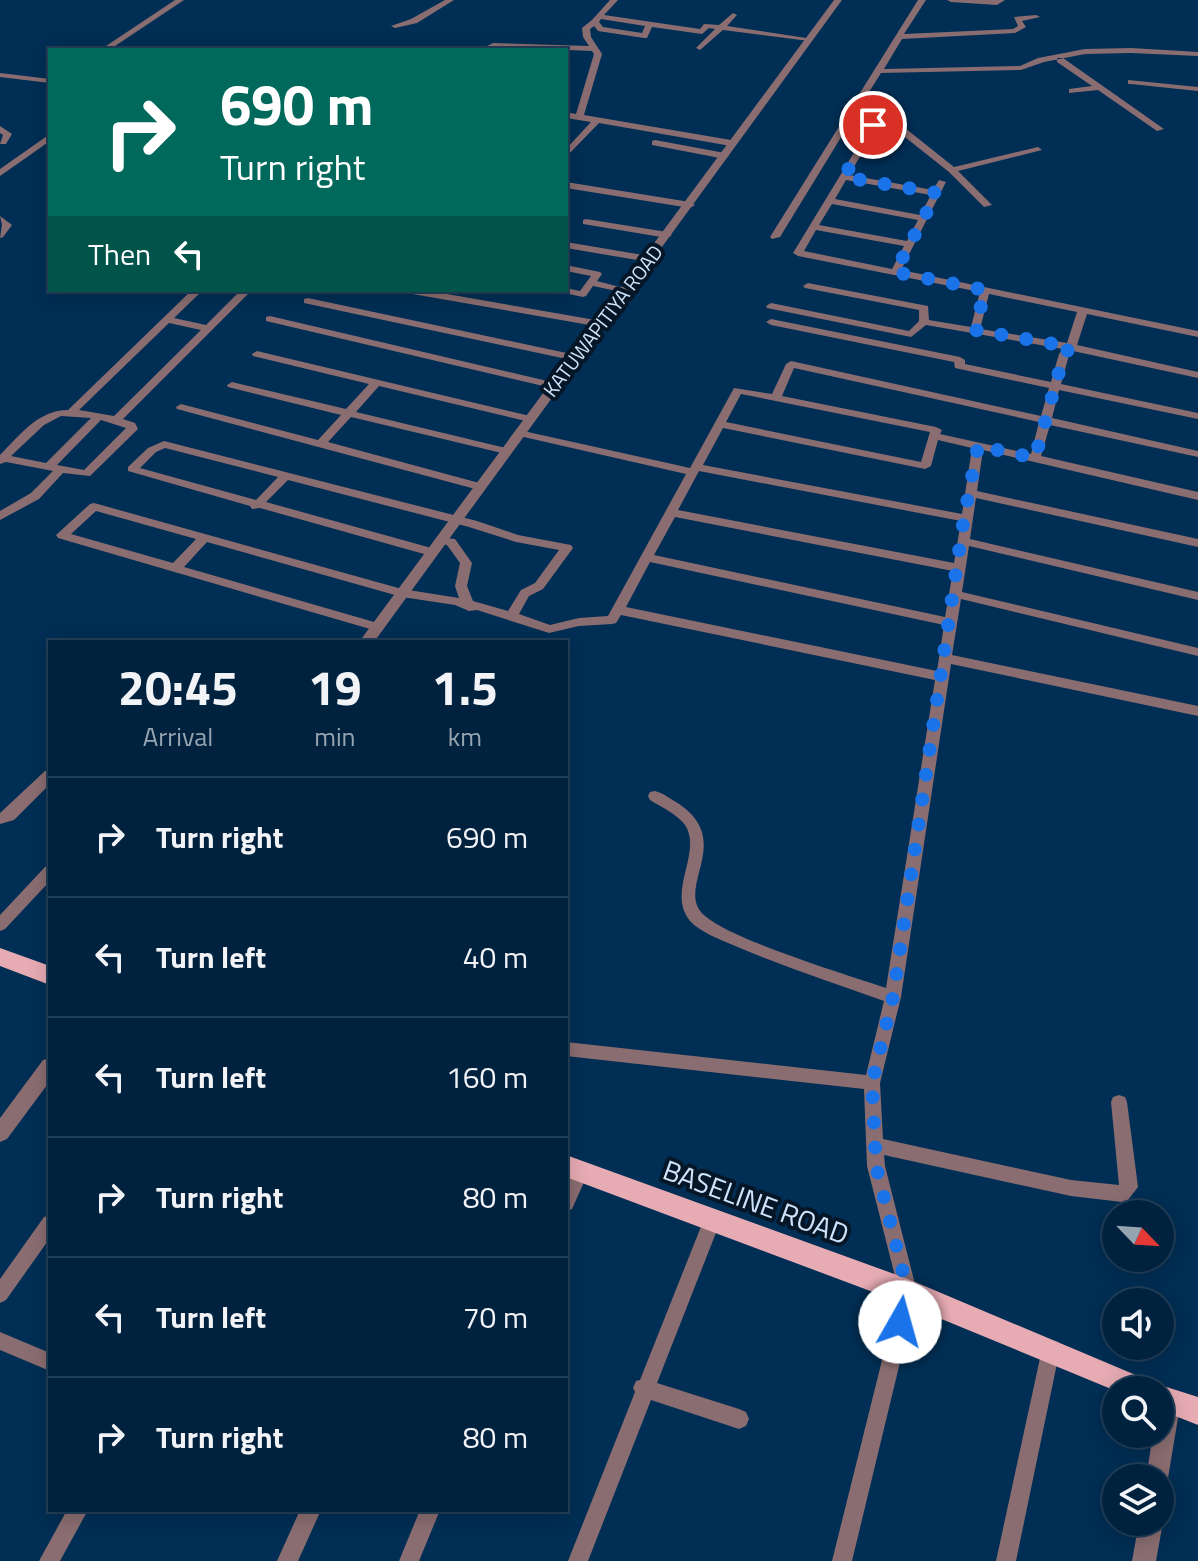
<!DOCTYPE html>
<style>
:root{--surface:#00223f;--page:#0e2f4a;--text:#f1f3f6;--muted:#95a4b0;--line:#223f59}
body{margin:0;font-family:"Titillium Web",sans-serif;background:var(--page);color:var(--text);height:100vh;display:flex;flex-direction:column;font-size:30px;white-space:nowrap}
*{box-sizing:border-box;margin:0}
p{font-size:26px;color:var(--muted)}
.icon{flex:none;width:44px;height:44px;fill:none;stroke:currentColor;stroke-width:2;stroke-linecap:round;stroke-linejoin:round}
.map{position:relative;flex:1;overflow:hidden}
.details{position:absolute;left:48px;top:640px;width:520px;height:872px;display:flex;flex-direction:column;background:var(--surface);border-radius:0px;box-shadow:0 4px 20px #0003,0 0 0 2px var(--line)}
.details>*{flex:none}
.guide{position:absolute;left:48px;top:48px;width:520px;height:244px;border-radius:0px;box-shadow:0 4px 20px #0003,0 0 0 2px var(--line);background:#00695c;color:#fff;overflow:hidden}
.needle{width:52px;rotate:115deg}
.buttons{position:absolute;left:1102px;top:1200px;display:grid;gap:16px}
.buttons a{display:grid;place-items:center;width:72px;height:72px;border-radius:50%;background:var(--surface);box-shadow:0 4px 20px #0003,0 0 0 2px var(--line);font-size:40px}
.pin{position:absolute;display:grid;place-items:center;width:68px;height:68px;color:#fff;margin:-34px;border:4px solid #fff;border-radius:50%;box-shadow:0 2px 8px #0007}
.me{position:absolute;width:88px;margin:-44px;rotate:7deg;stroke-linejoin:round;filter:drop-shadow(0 0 6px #0008)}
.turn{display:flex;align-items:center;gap:28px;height:168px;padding:0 40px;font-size:36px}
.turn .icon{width:104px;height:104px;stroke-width:2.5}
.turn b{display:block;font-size:56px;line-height:68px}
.then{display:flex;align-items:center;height:76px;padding:0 40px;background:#0003;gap:16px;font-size:30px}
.eta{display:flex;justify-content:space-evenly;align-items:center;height:136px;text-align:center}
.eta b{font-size:48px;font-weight:700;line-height:56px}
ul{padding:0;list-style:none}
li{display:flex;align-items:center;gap:24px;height:120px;padding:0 40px;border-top:2px solid var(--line)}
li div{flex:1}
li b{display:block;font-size:30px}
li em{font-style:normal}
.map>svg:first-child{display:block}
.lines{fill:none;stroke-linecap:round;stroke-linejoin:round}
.minor{fill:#8a6d70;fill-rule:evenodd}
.tertiary{fill:#8a6d70;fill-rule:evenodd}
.primary{fill:#e7abb3;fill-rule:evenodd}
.route{stroke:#1a73e8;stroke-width:14;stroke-dasharray:0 25.2}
.labels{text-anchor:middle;stroke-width:8;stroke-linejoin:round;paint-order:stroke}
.far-street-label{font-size:20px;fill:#cde4fc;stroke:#051627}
.near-street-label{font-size:28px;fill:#cde4fc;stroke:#051627}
</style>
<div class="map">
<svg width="1198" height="1561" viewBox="0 0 1198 1561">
<rect width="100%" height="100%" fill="#002e54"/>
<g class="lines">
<!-- minor -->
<path class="minor" d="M175 0H184L109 50H100Z
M445 0H454L417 23 395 28 391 26 411 19Z
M610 0H618L604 15 700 29 704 24 719 25 733 13 737 15 727 26 813 39 809 41 723 30 700 50 696 48 715 29 709 28 702 34 652 27 647 38H644L598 31 594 26 590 29 591 37 602 54 584 115 731 140 735 143 731 146 599 123 566 157V149L591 122 566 118V112L576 114 594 54 592 51 494 47 479 50 493 43 589 46 583 37 582 28 592 20ZM601 19 645 26 642 33 603 27 599 22Z
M918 0H926L904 34 1013 29 1018 26 1014 17 1036 15 1040 17 1022 21 1026 27 1015 33 902 39 884 69 1020 66 1038 58 1085 49 1131 48 1198 52V56L1131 53 1085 54 1044 62 1021 70 881 73 866 97 954 167 1038 147 1042 150 958 171 992 205 984 207 949 172 862 103 780 237 772 239 770 237Z
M947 0H1005L997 5 951 2Z
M1057 58H1063L1164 129 1157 131 1098 90 1069 93V89L1092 86 1057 62Z
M0 73 50 79V83L0 77Z
M1128 80 1198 87V91L1131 84H1128Z
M863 115 877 128 849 175 933 190 939 180 946 182 901 270 1198 331V337L1087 314 1077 345 1198 372V378L1073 351 1069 355 1061 384 1198 413V419L1059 390 1052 418 1198 451V457L1050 425 1041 456 1198 492V500L983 450 977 491 1198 539V547L976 498 970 539 1198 592V600L969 546 962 592 1198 648V656L961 599 952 655 1198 706V716L951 664 901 997 880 1083 883 1139 1071 1180 1119 1185 1111 1102 1113 1097 1119 1095 1125 1097 1127 1102 1138 1187 1128 1200 1122 1202 1071 1196 884 1155 885 1166 917 1292 852 1561H832L899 1292 867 1166 864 1089 566 1056V1042L866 1075 884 1001C834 983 782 966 733 945 719 939 700 932 690 921 666 892 703 852 685 825 677 814 661 807 650 800L648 796 650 792 655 791C663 793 669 798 676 802 735 839 678 884 701 912 721 937 851 976 886 988L935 680 621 615 616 623 612 624 579 626 549 633 477 610 469 611 455 605 402 597 207 542 184 567 381 624 383 627 381 630 377 631 58 538 56 535 90 504 94 503 402 589 459 598 455 586 460 563 447 545 437 543 435 540 437 537 455 539 472 563 467 586 473 601 508 611 521 590 535 583 559 550 516 542 469 527 288 480 266 502 435 549 437 552 435 555 431 556 260 508 252 509 250 506 128 471V467L148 448 164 441 477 521 518 535 571 545 573 548 543 589 529 596 519 614 550 625 579 618 608 616 686 474 515 435V431L519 430 690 468 734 388 772 394 786 364 791 361 1041 416 1049 388 955 368 954 362 771 325 766 322 771 319 960 357 965 360V364L1051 382 1059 354 1063 349 926 325 911 337 767 308 766 306 771 303 909 331 919 321V310L805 288 803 286 808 283 928 306 929 320 971 327 980 292 798 256 793 253 869 128 859 118ZM846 180 931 195 920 215 835 199ZM832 204 918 220 907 241 819 225ZM816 230 904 246 892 269 804 251ZM989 294 1077 312 1067 343 980 329ZM794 368 1039 422 1031 454 940 434 942 430 936 427 782 396ZM741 394 930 432 921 462 726 422ZM723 428 925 469 931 466 938 440 972 448 962 514 703 465ZM165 448 278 477 256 500 140 468 156 452ZM699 471 961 521 954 563 678 510ZM96 511 196 539 173 563 71 534ZM675 517 953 571 945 617 654 555ZM650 562 944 625 937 671 626 607Z
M0 126 12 134 6 144H0L3 135 0 133Z
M50 134V141L0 176V169Z
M655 140 725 153 729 156 725 159 652 145V141Z
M566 182 690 202 695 205 690 208 566 188Z
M0 216 12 225 3 237 0 238 2 225Z
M586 219 667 232 672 235 667 238 583 224V220Z
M566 242 649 256 654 259 649 262 566 248Z
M566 265 600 272 602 274 597 281 631 290 626 293 593 286 586 296 583 297 559 292 557 290H566V288L580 291 591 276 566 271Z
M192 290H203L174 318 206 325 241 290H252L123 419 135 423 138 429 90 476 63 473 39 499 0 520V511L31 493 53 471 6 462 0 464V455C20 435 38 410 68 410ZM169 323 201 330 114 416 79 410ZM61 416 91 418 46 463 11 456 44 425ZM101 420 126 428 84 470 57 465Z
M402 290H424L601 321 606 324 601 327 407 293Z
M308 298 576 355 581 358 576 361 304 303V299Z
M270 316 556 383 561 386 556 389 266 321V317Z
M257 351 530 416 535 419 530 422 379 386 356 412 510 449 512 451 506 454 351 417 328 442 483 484V488L479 490 177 409 176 407 181 404 318 440 341 415 228 387 227 385 232 382 346 409 369 384 253 356 252 354Z
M50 770V784L14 820 0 824V813L45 771Z
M50 865V881L5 929 0 931V915L45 867Z
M580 1163 586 1165 589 1171 572 1209 566 1211V1183L574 1165Z
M712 1212 718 1214 721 1220 657 1383 739 1409 746 1412 749 1419 746 1426 739 1429 651 1400 588 1561H568L635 1392 633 1388 636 1381 640 1380 706 1214Z
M50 1215V1238L6 1300 0 1303V1279L44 1217Z
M0 1332 50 1353V1371L0 1350Z
M1051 1340 1058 1342 1060 1349 1016 1561H996L1042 1349 1044 1342Z
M67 1510H88L60 1561H39Z
M300 1510H321L298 1561H277Z
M420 1510H440L419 1561H399Z"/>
<!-- tertiary -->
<path class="tertiary" d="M834 0H842L374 642H359Z
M50 1058V1081L7 1139 0 1142V1118L43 1060Z
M1170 1389 1178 1392 1181 1400 1168 1478 1165 1486 1160 1488V1478H1146L1153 1434H1160V1398L1162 1392Z
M1160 1516 1163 1522 1156 1561H1132L1139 1522H1160Z"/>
<!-- primary -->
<path class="primary" d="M0 948 50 966V985L0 966Z
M566 1155 908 1279 1157 1384 1198 1397V1425L1160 1410V1390L1116 1391 905 1304 566 1177Z"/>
</g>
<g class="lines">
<!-- route -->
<path class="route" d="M873 125 844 177 937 193 895 272 985 290 975 330 1071 347 1064 354 1035 458 978 446 964 518 893 997 872 1083 876 1166 908 1292 900 1322"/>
</g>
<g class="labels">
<!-- far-street labels -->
<g class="far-street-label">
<text transform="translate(603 321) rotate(-53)" y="7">KATUWAPITIYA ROAD</text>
</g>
<!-- near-street labels -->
<g class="near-street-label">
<text transform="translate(756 1202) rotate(20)" y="10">BASELINE ROAD</text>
</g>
</g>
</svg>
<div class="buttons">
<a><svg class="needle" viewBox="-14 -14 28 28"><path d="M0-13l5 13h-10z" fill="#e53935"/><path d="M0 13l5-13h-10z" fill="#95a4b0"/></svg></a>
<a><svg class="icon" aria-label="sound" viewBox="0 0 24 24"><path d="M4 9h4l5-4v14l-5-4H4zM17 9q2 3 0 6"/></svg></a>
<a><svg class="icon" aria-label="search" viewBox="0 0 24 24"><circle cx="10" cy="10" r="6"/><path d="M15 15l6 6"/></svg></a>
<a><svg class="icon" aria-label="layers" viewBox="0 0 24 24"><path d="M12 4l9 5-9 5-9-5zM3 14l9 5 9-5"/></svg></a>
</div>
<div class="pin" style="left:873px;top:125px;background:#d93025"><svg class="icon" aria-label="arrive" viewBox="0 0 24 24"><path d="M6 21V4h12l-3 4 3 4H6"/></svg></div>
<svg class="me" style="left:900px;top:1322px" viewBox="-20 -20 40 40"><circle r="19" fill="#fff"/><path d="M0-13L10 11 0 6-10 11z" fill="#1a73e8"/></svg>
<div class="guide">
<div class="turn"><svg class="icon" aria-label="right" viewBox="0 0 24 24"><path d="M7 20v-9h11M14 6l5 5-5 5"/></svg><div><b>690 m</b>Turn right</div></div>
<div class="then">Then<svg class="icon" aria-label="left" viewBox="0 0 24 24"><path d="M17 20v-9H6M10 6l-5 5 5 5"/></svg></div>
</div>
<section class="details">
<div class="eta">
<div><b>20:45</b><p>Arrival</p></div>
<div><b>19</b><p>min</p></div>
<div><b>1.5</b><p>km</p></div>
</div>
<ul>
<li><svg class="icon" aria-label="right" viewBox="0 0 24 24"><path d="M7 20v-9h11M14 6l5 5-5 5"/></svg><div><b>Turn right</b></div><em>690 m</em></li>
<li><svg class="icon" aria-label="left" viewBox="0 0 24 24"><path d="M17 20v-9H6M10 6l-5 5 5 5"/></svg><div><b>Turn left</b></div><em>40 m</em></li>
<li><svg class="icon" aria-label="left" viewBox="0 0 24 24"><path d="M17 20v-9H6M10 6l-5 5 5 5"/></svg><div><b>Turn left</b></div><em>160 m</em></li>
<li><svg class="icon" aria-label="right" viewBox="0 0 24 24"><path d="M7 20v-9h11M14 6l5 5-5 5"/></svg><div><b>Turn right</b></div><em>80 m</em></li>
<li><svg class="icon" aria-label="left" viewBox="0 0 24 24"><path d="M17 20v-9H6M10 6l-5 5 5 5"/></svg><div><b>Turn left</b></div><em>70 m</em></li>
<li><svg class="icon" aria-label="right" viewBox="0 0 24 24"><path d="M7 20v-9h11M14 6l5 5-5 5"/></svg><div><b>Turn right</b></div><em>80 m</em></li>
</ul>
</section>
</div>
